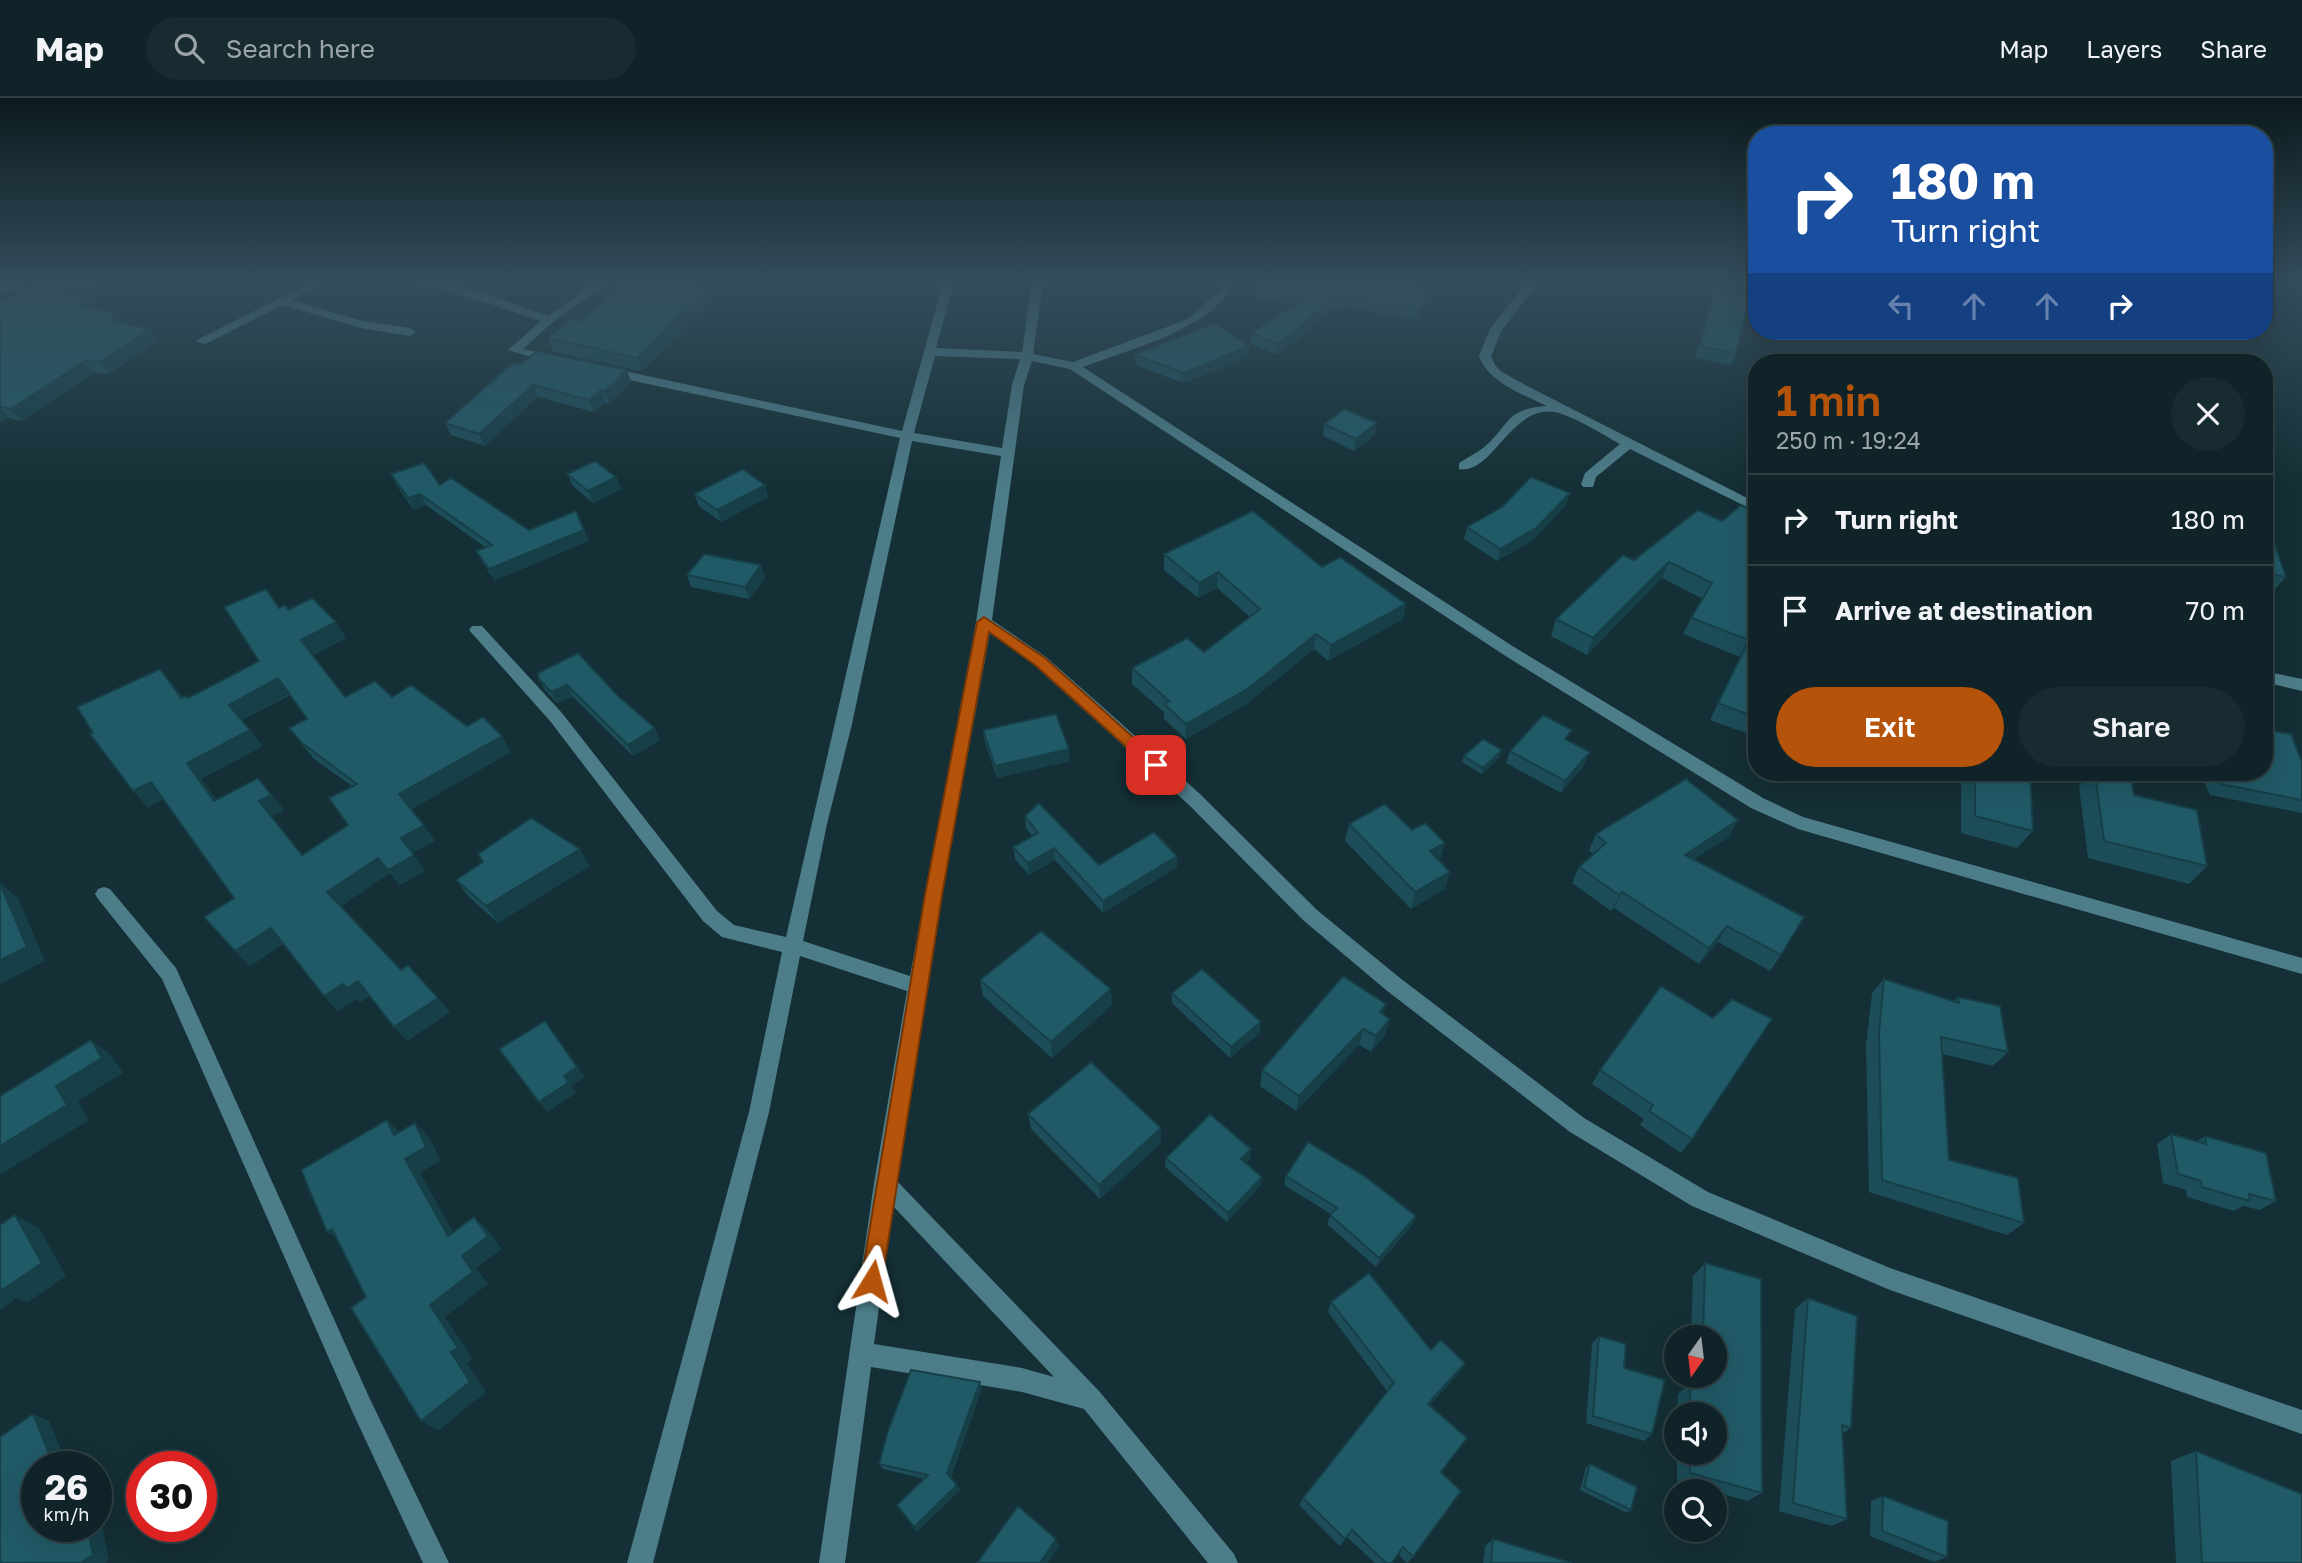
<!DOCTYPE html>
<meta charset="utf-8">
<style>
:root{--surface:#0f2328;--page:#182b30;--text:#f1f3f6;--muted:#9ba4a8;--line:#2f4045;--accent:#b45309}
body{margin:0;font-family:"Golos Text",sans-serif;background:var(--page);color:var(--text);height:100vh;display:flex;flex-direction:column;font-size:26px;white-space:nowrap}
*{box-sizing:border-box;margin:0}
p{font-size:23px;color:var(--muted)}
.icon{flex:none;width:38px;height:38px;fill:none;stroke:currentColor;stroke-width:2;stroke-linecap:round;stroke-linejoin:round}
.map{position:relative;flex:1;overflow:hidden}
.sheet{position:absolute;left:1748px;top:256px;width:525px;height:427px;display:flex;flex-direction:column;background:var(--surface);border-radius:28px;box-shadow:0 7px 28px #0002,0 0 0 2px var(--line)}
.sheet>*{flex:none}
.top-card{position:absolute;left:1748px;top:28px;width:525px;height:214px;border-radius:28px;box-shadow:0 7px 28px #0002,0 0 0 2px var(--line);background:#1a4fa0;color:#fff;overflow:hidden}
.needle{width:46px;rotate:194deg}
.fabs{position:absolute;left:1664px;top:1227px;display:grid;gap:14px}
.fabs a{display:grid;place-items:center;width:63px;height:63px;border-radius:50%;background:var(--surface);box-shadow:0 7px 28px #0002,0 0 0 2px var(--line);font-size:35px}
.speed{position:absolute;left:21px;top:1353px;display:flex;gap:14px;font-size:35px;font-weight:700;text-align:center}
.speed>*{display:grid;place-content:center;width:91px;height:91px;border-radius:50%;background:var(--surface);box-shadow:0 7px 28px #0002,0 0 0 2px var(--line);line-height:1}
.speed small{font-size:18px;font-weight:400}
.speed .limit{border:10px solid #d22;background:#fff;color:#111}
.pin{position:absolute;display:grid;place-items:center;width:60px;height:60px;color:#fff;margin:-30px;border-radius:14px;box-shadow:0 4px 10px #0006}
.me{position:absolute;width:77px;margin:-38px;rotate:8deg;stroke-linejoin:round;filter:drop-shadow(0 0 5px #0008)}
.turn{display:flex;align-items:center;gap:24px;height:147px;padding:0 28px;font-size:32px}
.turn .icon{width:91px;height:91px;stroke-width:2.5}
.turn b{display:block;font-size:49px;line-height:60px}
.lanes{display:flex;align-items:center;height:66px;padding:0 28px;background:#0003;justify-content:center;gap:35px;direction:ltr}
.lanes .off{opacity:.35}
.round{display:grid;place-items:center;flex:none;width:74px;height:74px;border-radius:37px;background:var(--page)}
.head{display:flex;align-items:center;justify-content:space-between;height:119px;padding:0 28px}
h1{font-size:42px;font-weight:600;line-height:52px;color:var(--accent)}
.cta{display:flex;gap:14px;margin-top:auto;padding:14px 28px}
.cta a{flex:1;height:80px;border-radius:42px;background:var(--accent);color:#fff;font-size:28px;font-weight:600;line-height:80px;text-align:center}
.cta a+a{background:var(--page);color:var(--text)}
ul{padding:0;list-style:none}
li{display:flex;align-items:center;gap:21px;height:91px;padding:0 28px;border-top:2px solid var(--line)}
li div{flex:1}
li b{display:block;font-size:26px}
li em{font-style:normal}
header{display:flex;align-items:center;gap:42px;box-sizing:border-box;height:98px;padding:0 35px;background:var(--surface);border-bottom:2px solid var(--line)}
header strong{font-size:33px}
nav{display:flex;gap:38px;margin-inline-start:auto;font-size:24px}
.search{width:490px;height:63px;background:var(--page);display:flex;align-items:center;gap:18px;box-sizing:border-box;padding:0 24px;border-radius:38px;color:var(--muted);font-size:26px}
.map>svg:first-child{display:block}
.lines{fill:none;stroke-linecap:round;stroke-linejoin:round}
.minor{fill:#4d7d89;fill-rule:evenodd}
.wall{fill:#1c4d59;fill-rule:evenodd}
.shaded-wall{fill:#173f48}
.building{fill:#215a67;stroke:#173f48;stroke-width:2;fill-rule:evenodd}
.route{fill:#b45309;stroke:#753606;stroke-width:2}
</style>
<header>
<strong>Map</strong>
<div class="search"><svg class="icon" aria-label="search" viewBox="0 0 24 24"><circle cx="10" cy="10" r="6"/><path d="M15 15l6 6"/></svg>Search here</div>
<nav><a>Map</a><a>Layers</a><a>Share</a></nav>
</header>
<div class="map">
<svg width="2302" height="1465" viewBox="0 0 2302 1465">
<rect width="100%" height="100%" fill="#142f35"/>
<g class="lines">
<!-- minor -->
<path class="minor" d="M11 185H25L0 198V190Z
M310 185H324L292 202 362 223 410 230 416 234 410 238 361 230 283 207 205 246 195 243Z
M413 185C458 182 506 203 548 218L595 185H608L553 224 523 251 559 259 561 262 555 266 508 252 541 223 472 200Z
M943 185H954L936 250 1022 254 1032 185H1043L1033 256 1073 264 1188 221 1218 194 1224 185H1234C1209 233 1132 250 1083 269L1514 549 1763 700 1803 719 2302 860V876L1798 731 1751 710 1504 557 1070 271 1032 263 1024 287 992 522 1046 559 1105 611 1200 696 1317 812 1400 880 1584 1020 1708 1094 1890 1170 2302 1312V1336L1890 1192 1692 1108 1570 1034 1386 892 1303 822 1188 706 1034 567 990 535 942 797 896 1082 1099 1293 1234 1456 1238 1465H1208L1084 1311 1022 1294 871 1269 845 1465H819L874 1085 907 893 800 858 769 1014 653 1465H627L749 1014 782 854 722 839 703 823 550 623 469 532 472 528H482L562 615 717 813 734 827 786 839 900 340 606 277 600 273 606 269 902 333ZM935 258 1020 261 1012 287 1002 350 914 335ZM912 343 1001 358 976 524 910 878 803 843 827 726 852 626ZM893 1108 1054 1279 1022 1270 874 1246Z
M1526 185H1538L1502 232 1491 258 1495 267 1502 274 1529 289 1757 405V414L1630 351 1596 379 1593 389H1583L1581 386 1585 375 1620 346C1602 336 1582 323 1562 316 1513 299 1494 378 1459 371V365C1467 360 1476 355 1483 350 1510 328 1503 311 1547 308 1523 296 1489 285 1479 258L1490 231Z
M2264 573 2302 581V593L2264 584Z
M104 789 110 791 176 870 369 1299 449 1465H423L353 1315 162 881 98 801 95 796 98 791Z"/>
</g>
<!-- wall -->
<path class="wall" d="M645 185H697L693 187 707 190 711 203 642 273 553 254 548 240 641 188Z
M1254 188 1429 190 1427 200 1419 222 1339 208 1338 213 1329 211 1296 243 1276 257 1251 246V235L1294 207 1253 199Z
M1715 191 1736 255 1732 267 1695 260Z
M80 200 96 212 119 217 123 224 150 231 158 243 109 276 94 275 21 323 9 320 0 325V205Z
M1249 248 1248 259 1183 285 1136 267 1135 257Z
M521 266 627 272 631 284 609 306 605 305 594 314 538 299 485 348 451 337 445 325Z
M1324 326 1375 337 1354 353 1323 338Z
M391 376 440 387 529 432 589 443 495 482 482 464 476 453 485 449 426 407 414 412 397 388Z
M567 376 616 379 621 391 593 405 573 388Z
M765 387 768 399 721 424 699 408 694 396Z
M1566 407 1533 442 1497 463 1464 441 1467 429Z
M1757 415V639L1710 622 1740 559 1683 536 1691 520 1703 501 1662 480 1587 557 1551 538 1556 521 1634 462 1722 423Z
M2264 442 2286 479 2275 491 2264 489Z
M1164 456 1322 469 1406 506 1403 521 1328 563 1314 551 1248 605 1186 641 1164 621V614L1132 586V570L1204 554 1250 519 1217 490 1198 500 1164 472Z
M761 467 765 480 749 501 691 489 687 477Z
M288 512 336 524 346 540 313 557 345 599H392L467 628 511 654 411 711 435 743 412 755 425 773 400 787 390 775 340 808 401 872 438 900 450 914 407 943 370 898 360 904 357 901 337 913 283 846 250 868 235 853 234 800 163 701 148 709 133 693 93 635 160 571 183 599 188 600 259 563ZM290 597 307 621 289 630 314 661 352 688 348 727 302 756 272 718 284 712 258 680 216 702 201 681 263 648 242 622Z
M539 581 618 598 655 630 660 642 633 658 573 599 557 605 545 592Z
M983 632 1070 663 997 680 985 644Z
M1568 643 1585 666 1561 695 1506 665 1510 653Z
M1464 658H1500L1482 676 1462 664Z
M2302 664V715L2210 697 2200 674H2264Z
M1961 674H2030L2033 733 2017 750 1961 735Z
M2035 674H2070L2064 680Z
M2092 674H2108L2134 697 2207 768 2189 786 2088 760 2079 688Z
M1025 718 1099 767 1177 769 1103 815 1055 762 1029 777 1015 761 1013 749 1032 738 1026 730Z
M1738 722 1729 739 1694 761 1781 857 1770 873 1718 844 1699 866 1614 810 1611 813 1572 785 1579 769 1593 756 1589 752 1596 736Z
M1349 726 1440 763 1450 774 1445 791 1411 811 1345 743Z
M590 768 498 825 469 799 456 782Z
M1884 881 1953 904 1958 899 2008 954 1993 968 1942 956 1949 1062 2024 1125 2007 1137 1869 1094 1866 947 1872 895Z
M980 882 1112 907 1052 960 983 898Z
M1661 888 1692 1041 1681 1055 1640 1027 1644 1021 1592 986 1600 972Z
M1172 895 1260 935 1230 960 1172 905Z
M1383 917 1390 921 1385 937 1371 954 1359 947 1296 1013 1260 988 1262 972Z
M1028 1016 1161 1030V1045L1100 1101 1031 1031Z
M2171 1036 2197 1043 2205 1038 2276 1103 2260 1112 2243 1108 2234 1113 2187 1099 2186 1092 2163 1085 2157 1046Z
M1251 1051 1250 1061 1245 1065 1262 1079 1260 1088 1227 1124 1165 1069 1166 1060Z
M1286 1078 1416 1118 1412 1127 1376 1169 1327 1126 1331 1116 1284 1087Z
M1705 1165 1762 1395 1747 1403 1715 1394V1393H1710L1677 1384V1354H1715V1316H1677L1678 1296 1689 1286V1278H1715V1239H1691L1693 1178Z
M1808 1200 1851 1330 1842 1336 1847 1421 1832 1428 1779 1413 1795 1211Z
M1331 1204 1431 1252 1459 1275 1430 1307 1441 1374 1413 1459 1407 1465 1398 1456 1392 1465H1375L1347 1439 1340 1448 1299 1407 1303 1400 1387 1293 1328 1214Z
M1599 1238 1624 1270 1652 1336 1644 1343 1586 1325 1592 1246Z
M982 1290 951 1379 960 1392 917 1434 897 1407 925 1381 883 1371 879 1366Z
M2196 1353 2302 1465H2176L2171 1363Z
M1590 1366 1631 1412 1627 1415 1580 1392 1586 1369Z
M1883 1398 1947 1459 1934 1464 1870 1438 1871 1403Z
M1493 1441 1572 1465H1483L1485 1448Z"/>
<!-- shaded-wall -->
<path class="shaded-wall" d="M78 185H105L67 208 59 196Z
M676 185H697L680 198Z
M707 190 711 203 642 273 637 260Z
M1429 190 1427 200 1419 222 1420 212Z
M89 201 97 213 79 207Z
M1330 201 1329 211 1296 243 1276 257 1277 246Z
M119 217 127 229 111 222Z
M150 231 158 243 109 276 100 264Z
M1249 248 1248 259 1183 285 1184 275Z
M85 263 94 275 21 323 11 311Z
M627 272 631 284 609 306 605 293Z
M533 287 538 299 485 348 479 336Z
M601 292 605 305 594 314 589 302Z
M0 310 9 320 0 325Z
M1377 325 1375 337 1354 353 1356 341Z
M616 379 621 391 593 405 588 393Z
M765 387 768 399 721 424 717 412Z
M1570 395 1566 407 1533 442 1497 463 1500 451Z
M420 396 426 407 414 412 408 400Z
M576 413 589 443 495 482 489 471Z
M1669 464 1662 480 1587 557 1593 540Z
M761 467 765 480 749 501 745 489Z
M1218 474 1217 490 1198 500 1199 485Z
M1406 506 1403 521 1328 563 1331 547Z
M336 524 346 540 312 558 301 542Z
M1316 536 1314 551 1248 605 1186 641V626Z
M160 571 174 587 195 616 181 600Z
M278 580 290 596 242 622 229 607Z
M567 587 573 599 557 605 551 594Z
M655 630 660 642 633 658 628 647Z
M250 632 263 648 201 681 228 718 214 703 187 665Z
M502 638 511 654 411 712 399 696Z
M1069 651 1070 663 997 680 995 668Z
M1502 652 1500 658 1482 676 1483 670Z
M1590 654 1585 666 1561 695 1565 683Z
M258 680 284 712 272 718 315 772 259 703Z
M151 684 166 700 148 709 133 693Z
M1738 722 1729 739 1676 773 1685 757Z
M424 727 435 743 412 755 401 740Z
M1445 745 1440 763 1425 771 1430 753Z
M1054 750 1055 762 1029 777 1028 765Z
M580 751 590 768 498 825 486 808Z
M414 757 425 773 400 787 390 775 340 809 327 794 378 760Z
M1177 758V769L1103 815V803Z
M1450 774 1445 791 1411 811 1415 794Z
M0 785 18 800 45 863 0 886Z
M1622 794 1614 810 1611 813 1619 797Z
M1727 828 1718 844 1699 866 1709 850Z
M271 830 285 844 250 868 235 853Z
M358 883 371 897 360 904 357 901 337 913 324 898 343 886Z
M1111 891 1112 907 1052 960 1051 944Z
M438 900 450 914 407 943 394 929Z
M1386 906 1382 922 1380 914Z
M1390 921 1385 937 1371 954 1376 938Z
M1261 924 1260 935 1230 960 1231 949Z
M1363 931 1359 947 1296 1013 1299 998Z
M552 933 585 979 572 988 564 978Z
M91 942 112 958 123 975 78 1003 89 1022 0 1077V1048L56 988Z
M569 984 576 995 548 1014 539 1004Z
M387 1022 402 1037H394Z
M415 1025 429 1039 441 1062 420 1075 463 1151 448 1138 405 1061Z
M1161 1030V1045L1100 1101 1099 1087Z
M1251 1051 1250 1061 1239 1071 1241 1061Z
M1262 1079 1260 1088 1227 1124 1228 1115Z
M15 1117 39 1130 66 1178 27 1205 17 1200 0 1212V1185Z
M1416 1118 1412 1127 1376 1169 1379 1160Z
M474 1119 488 1132 502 1151 476 1170 488 1186 445 1219 473 1261 467 1265 486 1294 438 1333 421 1323 451 1254 430 1207 462 1158Z
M332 1131 344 1146 327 1134Z
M1465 1265 1459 1275 1423 1315 1428 1306Z
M980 1284 982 1290 950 1380 947 1375Z
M33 1316 49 1323 68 1368H54Z
M957 1387 960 1392 917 1434 914 1429Z
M96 1413H99L109 1462 104 1465H80L87 1428H96Z
M1056 1441 1059 1449 1048 1465H1040Z"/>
<!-- building -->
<path class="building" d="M35 185H78L59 196 89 201 79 207 119 217 111 222 150 231 100 264 85 263 11 311 0 309V205Z
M621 185 641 188 645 185H678L707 190 637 260 548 240 570 221 580 223Z
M1256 185H1399L1429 190 1420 212 1341 198 1339 202 1330 201 1297 233 1277 246 1251 235 1306 199 1254 188Z
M1715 191 1750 197 1736 255 1700 248Z
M1214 225 1249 248 1184 275 1135 257Z
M537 253 627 272 605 293 601 292 589 302 533 287 479 336 445 325 513 265 521 266Z
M1345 311 1377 325 1356 341 1324 326Z
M595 363 616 379 588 393 567 376Z
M424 365 440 387 451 380 529 432 576 413 584 432 489 471 476 453 492 447 420 396 408 400 391 376Z
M743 371 765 387 717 412 694 396Z
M1531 379 1570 395 1536 430 1500 451 1467 429 1502 409Z
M1741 407 1757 415V620L1718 605 1749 542 1691 520 1712 485 1669 464 1593 540 1556 521 1623 457 1634 462 1698 412 1722 423Z
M1253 413 1322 469 1340 459 1406 506 1331 547 1316 536 1249 590 1186 626 1164 606 1169 603 1132 570 1187 540 1204 554 1260 511 1218 474 1199 485 1164 456Z
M2264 442 2274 444 2286 479 2264 475Z
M704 456 761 467 745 489 687 477Z
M266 491 279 510 285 507 288 512 312 500 336 524 301 542 345 599 375 583 392 599 411 587 467 628 483 619 502 638 399 696 424 727 401 740 414 757 388 772 378 760 327 794 401 872 408 867 438 900 394 929 358 883 347 890 343 886 324 898 271 830 235 853 204 819 234 800 151 684 133 693 90 636 93 635 77 609 160 571 181 600 186 598 188 600 259 563 224 509ZM278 580 307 621 289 630 302 645 357 686 329 700 348 727 302 757 259 703 271 697 258 680 214 703 187 665 250 632 229 607Z
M578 555 618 598 655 630 628 647 567 587 551 594 539 581 538 575Z
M1056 616 1069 651 995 668 983 632Z
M1543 617 1572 632 1565 641 1590 654 1565 683 1510 653Z
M2264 632 2291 636 2302 664V702L2221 686 2216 674H2264Z
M1483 641 1502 652 1483 670 1464 658Z
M1975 674H2030L2033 733 1975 718Z
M2095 674H2108L2131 679 2134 697 2197 712 2207 768 2104 743Z
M1686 681 1738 722 1685 757 1804 819 1781 857 1727 828 1709 850 1622 794 1619 797 1579 769 1606 745 1596 736Z
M1039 705 1099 767 1154 734 1177 758 1103 803 1054 750 1028 765 1013 749 1038 735 1025 718Z
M1385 706 1412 732 1425 725 1445 745 1430 753 1450 774 1415 794 1349 726Z
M531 720 580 751 486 808 456 782 483 764 478 756Z
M0 786 27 849 0 862Z
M1041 833 1111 891 1051 944 980 882Z
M1202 871 1261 924 1231 949 1172 895Z
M1343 878 1386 906 1380 914 1390 921 1376 938 1363 931 1299 998 1262 972Z
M1884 881 1959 905 1958 899 2000 908 2008 954 1941 939 1949 1062 2018 1080 2024 1125 1882 1082 1879 934Z
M1661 888 1713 920 1732 901 1772 921 1692 1041 1649 1013 1653 1007 1600 972Z
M545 923 577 969 564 978 569 984 539 1004 499 951Z
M91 942 102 960 56 988 67 1007 0 1048V998Z
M1091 964 1161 1030 1099 1087 1028 1016Z
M1210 1016 1251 1051 1241 1061 1262 1079 1228 1115 1166 1060Z
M387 1022 394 1037 415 1025 426 1049 405 1061 448 1138 474 1119 488 1138 462 1158 473 1174 430 1207 458 1250 451 1254 470 1284 421 1323 351 1210 366 1199 332 1131 327 1134 301 1072Z
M2171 1036 2206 1046 2205 1038 2266 1055 2276 1103 2249 1096 2250 1103 2202 1089 2201 1083 2178 1076Z
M1308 1044 1366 1079 1416 1118 1379 1160 1330 1117 1337 1110 1286 1078Z
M15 1117 42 1165 2 1192 0 1189V1127Z
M1705 1165 1761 1181 1762 1395 1690 1375V1354H1715V1316H1690V1285L1702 1289V1278H1715V1239H1703Z
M1369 1175 1431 1252 1441 1242 1465 1265 1428 1306 1467 1340 1441 1374 1461 1393 1413 1459 1403 1449 1392 1465H1386L1352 1432 1345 1441 1303 1400 1394 1285 1331 1204Z
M1808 1200 1857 1218 1851 1330 1842 1327 1847 1421 1793 1405Z
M1599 1238 1626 1246 1624 1270 1665 1282 1652 1336 1593 1318Z
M911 1272 980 1284 947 1375 957 1387 914 1429 897 1407 928 1377 879 1366 888 1333Z
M33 1316 54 1368H37V1428H87L93 1457 80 1465H0V1339Z
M2196 1353 2302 1396V1465H2202Z
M1590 1366 1637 1389 1631 1412 1584 1389Z
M1883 1398 1948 1423 1947 1459 1882 1433Z
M1018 1408 1056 1441 1040 1465H977Z
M1493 1441 1572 1465H1491Z"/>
<!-- sky -->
<linearGradient id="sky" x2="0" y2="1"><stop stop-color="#0b1a1d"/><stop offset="0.47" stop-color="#344d5c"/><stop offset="1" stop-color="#344d5c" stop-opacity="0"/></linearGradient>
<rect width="2302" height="390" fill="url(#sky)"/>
<!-- route -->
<path class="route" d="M984 519 1045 560 1164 667 1161 671H1151L1035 567 989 534 942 797 882 1183 879 1190 872 1193 864 1190 861 1183 925 797 977 524Z"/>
</svg>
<div class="fabs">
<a><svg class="needle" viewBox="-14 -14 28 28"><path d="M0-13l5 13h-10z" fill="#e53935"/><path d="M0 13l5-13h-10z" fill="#9ba4a8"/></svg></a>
<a><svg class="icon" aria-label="sound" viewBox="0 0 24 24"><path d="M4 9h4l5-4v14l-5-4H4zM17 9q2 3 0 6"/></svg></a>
<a><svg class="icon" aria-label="search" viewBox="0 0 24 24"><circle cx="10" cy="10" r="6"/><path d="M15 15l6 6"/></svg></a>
</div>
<div class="speed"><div>26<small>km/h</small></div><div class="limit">30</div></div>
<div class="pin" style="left:1156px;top:667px;background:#d93025"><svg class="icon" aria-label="arrive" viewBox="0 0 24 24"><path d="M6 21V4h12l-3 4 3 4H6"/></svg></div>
<svg class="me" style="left:872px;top:1183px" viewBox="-20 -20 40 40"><path d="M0-17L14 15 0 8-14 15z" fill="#b45309" stroke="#fff" stroke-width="4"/></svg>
<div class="top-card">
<div class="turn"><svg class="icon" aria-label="right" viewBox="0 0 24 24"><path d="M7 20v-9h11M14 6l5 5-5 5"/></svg><div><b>180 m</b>Turn right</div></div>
<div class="lanes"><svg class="icon off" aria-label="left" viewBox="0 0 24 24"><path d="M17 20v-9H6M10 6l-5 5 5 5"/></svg><svg class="icon off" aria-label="ahead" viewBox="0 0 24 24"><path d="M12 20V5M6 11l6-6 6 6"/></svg><svg class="icon off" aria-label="ahead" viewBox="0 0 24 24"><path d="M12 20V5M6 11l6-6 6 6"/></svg><svg class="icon" aria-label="right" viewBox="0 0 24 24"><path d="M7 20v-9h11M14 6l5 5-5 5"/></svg></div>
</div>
<section class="sheet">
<div class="head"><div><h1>1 min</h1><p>250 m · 19:24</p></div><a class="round"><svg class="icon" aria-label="close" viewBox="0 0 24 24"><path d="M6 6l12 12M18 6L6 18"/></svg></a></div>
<ul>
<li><svg class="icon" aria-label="right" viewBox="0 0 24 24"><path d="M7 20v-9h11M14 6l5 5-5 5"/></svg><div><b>Turn right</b></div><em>180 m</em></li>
<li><svg class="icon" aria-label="arrive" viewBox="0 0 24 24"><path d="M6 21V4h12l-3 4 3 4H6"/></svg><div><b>Arrive at destination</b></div><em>70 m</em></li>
</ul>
<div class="cta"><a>Exit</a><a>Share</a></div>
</section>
</div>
